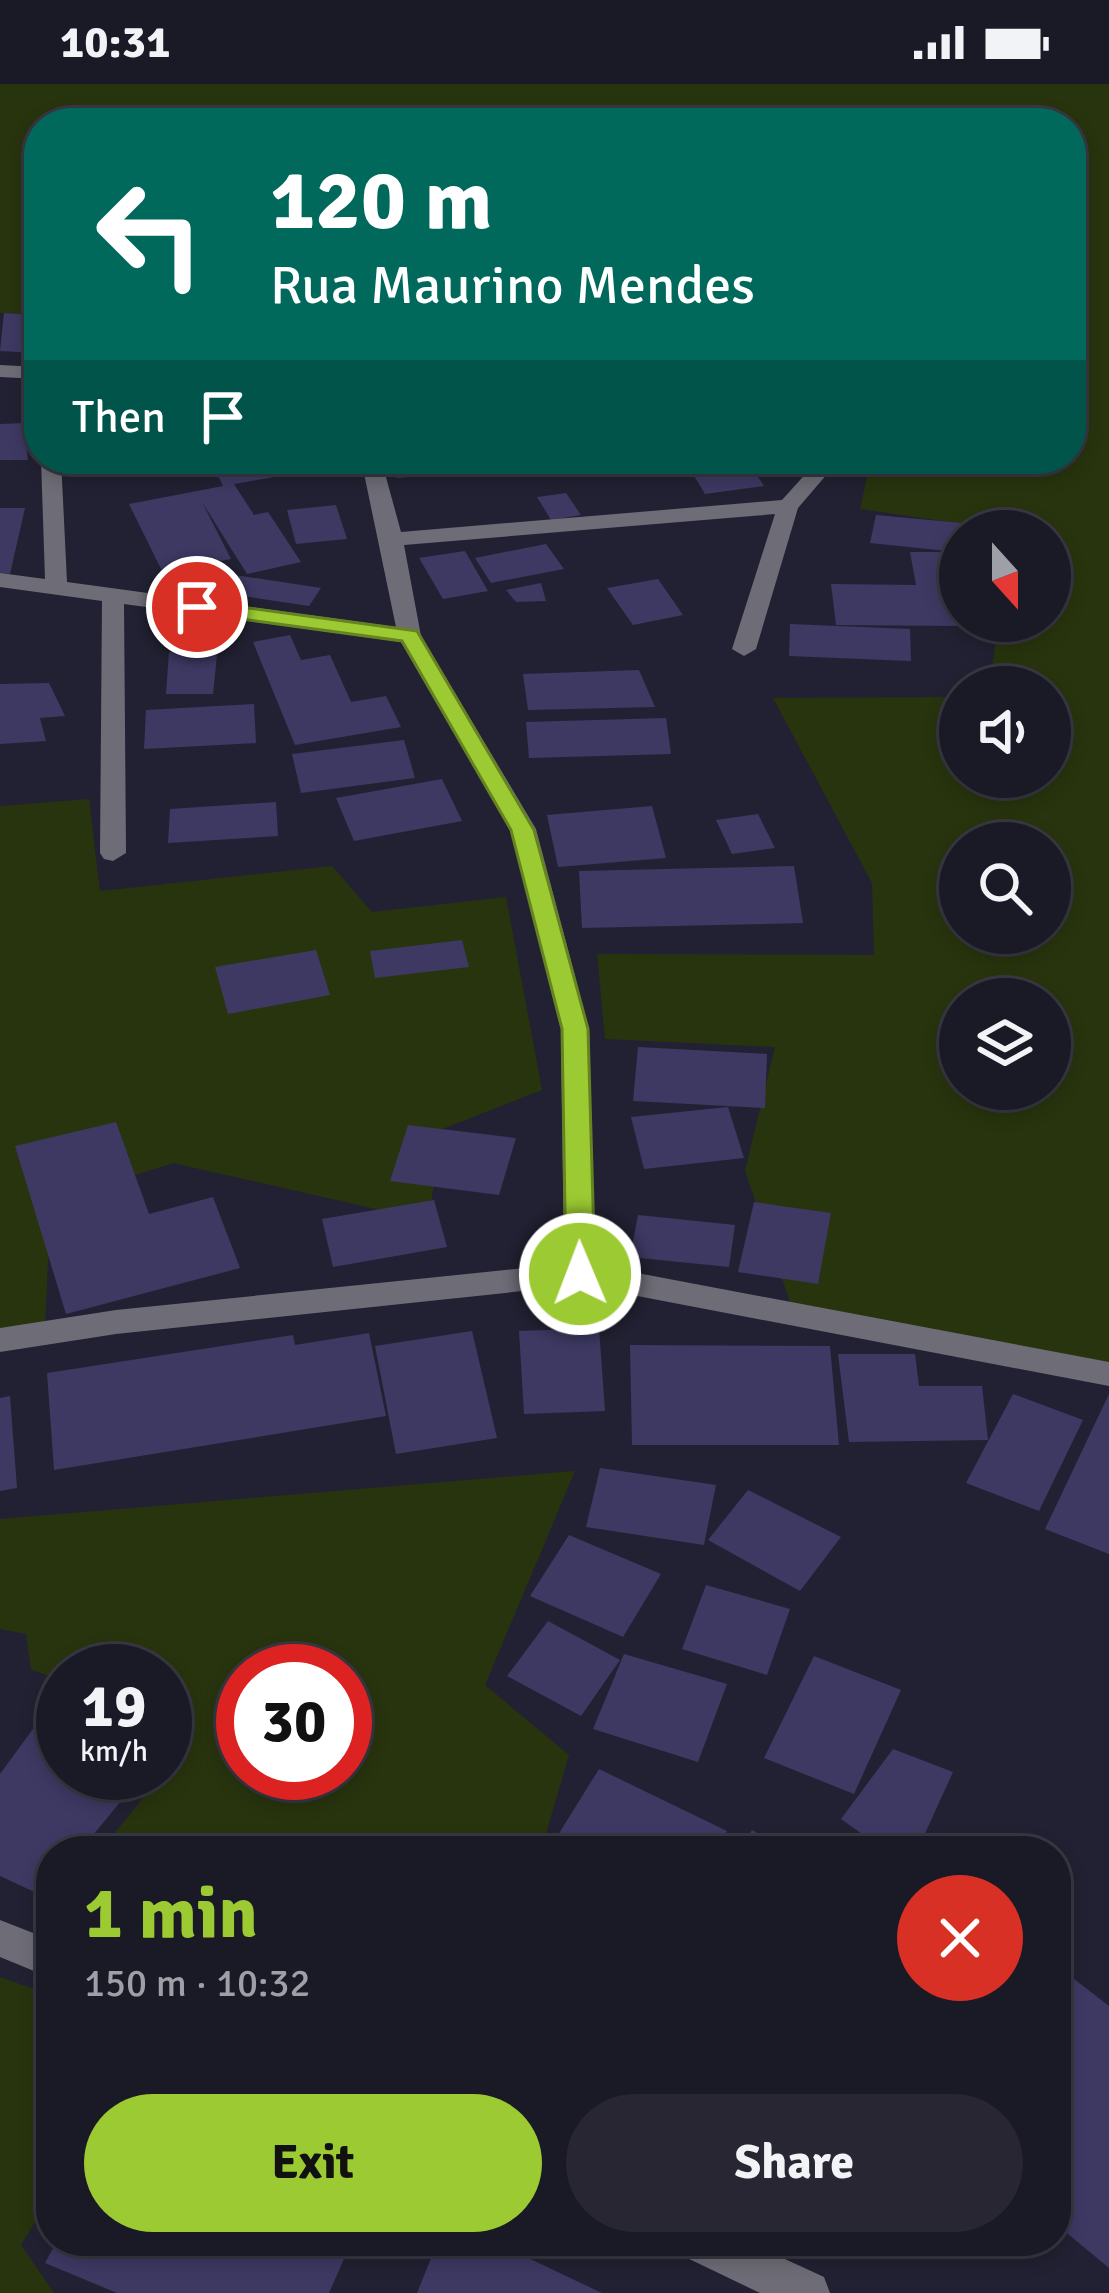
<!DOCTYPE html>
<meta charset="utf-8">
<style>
:root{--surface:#1a1926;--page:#272632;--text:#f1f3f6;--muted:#9fa0a7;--line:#383843;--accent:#9cca32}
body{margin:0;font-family:Signika,sans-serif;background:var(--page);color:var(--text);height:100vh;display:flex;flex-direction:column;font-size:45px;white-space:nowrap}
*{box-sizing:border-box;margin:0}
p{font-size:39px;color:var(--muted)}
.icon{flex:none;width:66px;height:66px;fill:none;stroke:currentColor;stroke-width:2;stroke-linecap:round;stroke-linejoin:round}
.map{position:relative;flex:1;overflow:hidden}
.details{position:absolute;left:36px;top:1752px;width:1035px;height:420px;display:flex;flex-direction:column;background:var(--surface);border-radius:48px;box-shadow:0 6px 18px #0003,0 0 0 3px var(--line)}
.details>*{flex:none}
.banner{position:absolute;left:24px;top:24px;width:1062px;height:366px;border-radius:48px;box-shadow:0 6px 18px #0003,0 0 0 3px var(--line);background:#00695c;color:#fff;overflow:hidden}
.needle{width:78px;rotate:159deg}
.buttons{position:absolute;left:939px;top:426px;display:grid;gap:24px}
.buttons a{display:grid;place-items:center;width:132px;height:132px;border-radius:50%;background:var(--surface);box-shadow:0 6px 18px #0003,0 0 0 3px var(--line);font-size:60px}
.speed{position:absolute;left:36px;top:1560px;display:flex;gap:24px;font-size:60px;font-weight:700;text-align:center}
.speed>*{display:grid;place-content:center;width:156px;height:156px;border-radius:50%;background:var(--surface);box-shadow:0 6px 18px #0003,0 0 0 3px var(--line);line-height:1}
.speed small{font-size:30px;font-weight:400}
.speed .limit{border:18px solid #d22;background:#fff;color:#111}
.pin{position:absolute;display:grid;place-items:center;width:102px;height:102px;color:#fff;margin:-51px;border:6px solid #fff;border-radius:50%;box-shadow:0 3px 12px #0007}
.me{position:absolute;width:132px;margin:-66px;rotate:359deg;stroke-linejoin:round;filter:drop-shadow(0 0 9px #0008)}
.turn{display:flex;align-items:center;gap:42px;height:252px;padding:0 48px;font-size:54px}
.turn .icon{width:156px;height:156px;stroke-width:2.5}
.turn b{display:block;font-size:84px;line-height:102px}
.then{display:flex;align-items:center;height:114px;padding:0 48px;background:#0003;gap:24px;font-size:45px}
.round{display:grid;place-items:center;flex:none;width:126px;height:126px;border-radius:63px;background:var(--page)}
.overview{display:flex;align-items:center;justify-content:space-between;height:204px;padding:0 48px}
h1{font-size:72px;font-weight:700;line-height:90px;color:var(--accent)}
.button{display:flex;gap:24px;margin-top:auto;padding:24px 48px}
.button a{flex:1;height:138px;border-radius:72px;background:var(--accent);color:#111;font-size:48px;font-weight:700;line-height:138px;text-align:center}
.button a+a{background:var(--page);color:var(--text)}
.status{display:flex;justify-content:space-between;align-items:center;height:84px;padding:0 60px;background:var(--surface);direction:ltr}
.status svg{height:33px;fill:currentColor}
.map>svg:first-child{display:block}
.green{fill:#28340e;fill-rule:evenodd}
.building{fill:#3d3963}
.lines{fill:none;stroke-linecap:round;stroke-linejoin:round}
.minor{fill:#6e6d77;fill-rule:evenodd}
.route{fill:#9cca32;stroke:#658320;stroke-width:3}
</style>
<div class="status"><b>10:31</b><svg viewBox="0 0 49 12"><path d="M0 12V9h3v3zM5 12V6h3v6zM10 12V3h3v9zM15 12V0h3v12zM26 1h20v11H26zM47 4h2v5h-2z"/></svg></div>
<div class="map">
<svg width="1109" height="2209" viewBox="0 0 1109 2209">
<rect width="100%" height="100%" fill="#222133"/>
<!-- green -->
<path class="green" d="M0 0H1109V1290L793 1227 745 1087 775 963 605 955 597 870 874 871 872 799 773 614 960 613V693H1050V603H989L999 537H1050V447H1011L860 425 871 375H1071V39H39V230L0 229ZM960 759H1050V849H960ZM960 915H1050V1005H960Z
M89 715 100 807 332 782 372 828 506 813 542 1006 409 1058 435 1090 429 1137 173 1079 51 1118 45 1241 0 1247V722Z
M575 1387 485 1601 569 1671 544 1756 561 1767H100L194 1651 165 1639V1587H63V1598L31 1585 26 1550 0 1545V1435ZM243 1587H345V1689H243Z
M0 1893 51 1911V2112L21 2161 54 2209H0Z"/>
<!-- building -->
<path class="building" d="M4 229 39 231 35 269 0 267Z
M24 339 28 376H0V340Z
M210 375H304L311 387 234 400 254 431 268 428 301 478 247 490 202 418 231 475 162 487 129 420 223 402Z
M386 375H486L491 386 397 394Z
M684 375H746L764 402 705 410Z
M566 409 581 431 551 436 537 413Z
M336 421 347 455 296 460 287 426Z
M0 424H25L10 490 0 489Z
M876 431 962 439 957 468 870 459Z
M546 460 564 485 491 499 475 474Z
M465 467 488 507 443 515 419 474Z
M910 468H948L961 542 836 541 831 500 916 501Z
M222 489 321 504 309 522 209 507Z
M658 495 683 531 633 541 607 504Z
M541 499 546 517 516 518 506 506Z
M790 540 910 545 911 577 789 572Z
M290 551 301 576 330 571 351 618 386 612 401 643 295 661 253 558Z
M169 568 217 571 213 610H166Z
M639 586 655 623 528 626 523 590Z
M49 599 65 632 40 634 46 657 0 660V600Z
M254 620 256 659 144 665 146 626Z
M666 634 671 670 529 674 526 638Z
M404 656 415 694 301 709 292 670Z
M442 695 462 737 354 757 336 714Z
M276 718 278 752 168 759 170 725Z
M652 722 666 774 558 783 547 731Z
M758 730 775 764 732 770 716 736Z
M794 782 803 839 582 844 579 787Z
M462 856 469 883 375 894 370 867Z
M316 866 330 911 228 930 215 883Z
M638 963 767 970 765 1024 633 1017Z
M728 1023 744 1074 644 1085 631 1033Z
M116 1038 149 1130 213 1113 240 1184 66 1230 15 1062Z
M408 1041 516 1054 499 1111 390 1097Z
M434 1116 447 1163 333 1183 322 1135Z
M754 1118 831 1129 818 1200 738 1188Z
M638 1131 735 1141 729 1183 630 1173Z
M599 1244 605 1327 524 1330 519 1247Z
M472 1247 497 1354 396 1370 375 1262Z
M369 1249 386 1332 54 1386 47 1289 293 1251 295 1261Z
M630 1261 830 1262 839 1361H632Z
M838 1270H915L919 1302H982L988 1356 849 1358Z
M1013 1310 1083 1336 1039 1427 966 1399Z
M1109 1310V1470L1045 1445Z
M10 1312 17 1404 0 1407V1314Z
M600 1384 716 1401 704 1461 586 1443Z
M748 1406 841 1453 800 1507 708 1456Z
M569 1451 661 1490 623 1553 530 1512Z
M706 1501 790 1525 767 1591 682 1565Z
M548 1537 620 1576 581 1632 507 1592Z
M624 1570 727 1600 698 1678 593 1645Z
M814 1572 901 1606 854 1710 764 1674Z
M63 1604V1689H144L80 1767H51V1802L43 1812 0 1792V1690Z
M893 1665 953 1688 917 1767H886L841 1735Z
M599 1685 727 1747 715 1767H589L558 1751Z
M752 1746 791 1767H739Z
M1056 1881 1109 1922V2184L1056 2140Z
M57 2157H352L329 2209H117L45 2179Z
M438 2157H492L602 2209H417Z"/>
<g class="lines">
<!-- minor -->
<path class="minor" d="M0 281 39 283V295L0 293Z
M41 375H61L67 498 396 543 361 375H381L401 448 782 416 819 375H840L798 424 756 565 744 572 732 565 775 430 404 461 421 552 536 745 589 945 595 1181 1109 1278V1302L580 1201 116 1250 0 1268V1244L116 1226 564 1180 561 945 510 745 401 558 124 520 126 769 113 777 104 775 100 769 102 517 0 503V489L45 495Z
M0 1836 51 1856V1894L0 1873Z
M676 2157H746L824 2193 830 2209H760L683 2172Z"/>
</g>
<!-- route -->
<path class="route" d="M197 517 417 547 534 746 588 945 595 1190 590 1197 580 1200 566 1190 562 945 511 746 402 557 190 528V519Z"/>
</svg>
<div class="buttons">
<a><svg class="needle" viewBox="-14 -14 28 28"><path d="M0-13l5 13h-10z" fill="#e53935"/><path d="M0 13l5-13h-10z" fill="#9fa0a7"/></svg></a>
<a><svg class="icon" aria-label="sound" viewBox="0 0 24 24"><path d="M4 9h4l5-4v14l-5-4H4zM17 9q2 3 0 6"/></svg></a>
<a><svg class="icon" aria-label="search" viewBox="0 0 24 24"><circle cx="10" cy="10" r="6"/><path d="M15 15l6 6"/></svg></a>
<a><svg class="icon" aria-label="layers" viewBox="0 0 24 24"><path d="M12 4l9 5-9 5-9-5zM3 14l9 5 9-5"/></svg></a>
</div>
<div class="speed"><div>19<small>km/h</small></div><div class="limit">30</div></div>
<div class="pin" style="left:197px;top:523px;background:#d93025"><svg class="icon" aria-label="arrive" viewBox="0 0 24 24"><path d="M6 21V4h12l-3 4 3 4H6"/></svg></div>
<svg class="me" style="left:580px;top:1190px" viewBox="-20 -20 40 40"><circle r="17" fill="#9cca32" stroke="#fff" stroke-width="3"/><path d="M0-11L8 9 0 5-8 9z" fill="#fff"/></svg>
<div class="banner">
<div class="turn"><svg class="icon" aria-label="left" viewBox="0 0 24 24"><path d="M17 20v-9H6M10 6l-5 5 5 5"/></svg><div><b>120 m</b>Rua Maurino Mendes</div></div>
<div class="then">Then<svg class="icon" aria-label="arrive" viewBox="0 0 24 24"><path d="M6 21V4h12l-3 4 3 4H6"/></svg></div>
</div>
<section class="details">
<div class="overview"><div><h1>1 min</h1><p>150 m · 10:32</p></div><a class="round" style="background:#d93025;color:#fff"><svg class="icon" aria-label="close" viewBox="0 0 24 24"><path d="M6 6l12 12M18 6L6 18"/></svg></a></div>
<div class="button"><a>Exit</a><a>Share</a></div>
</section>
</div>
